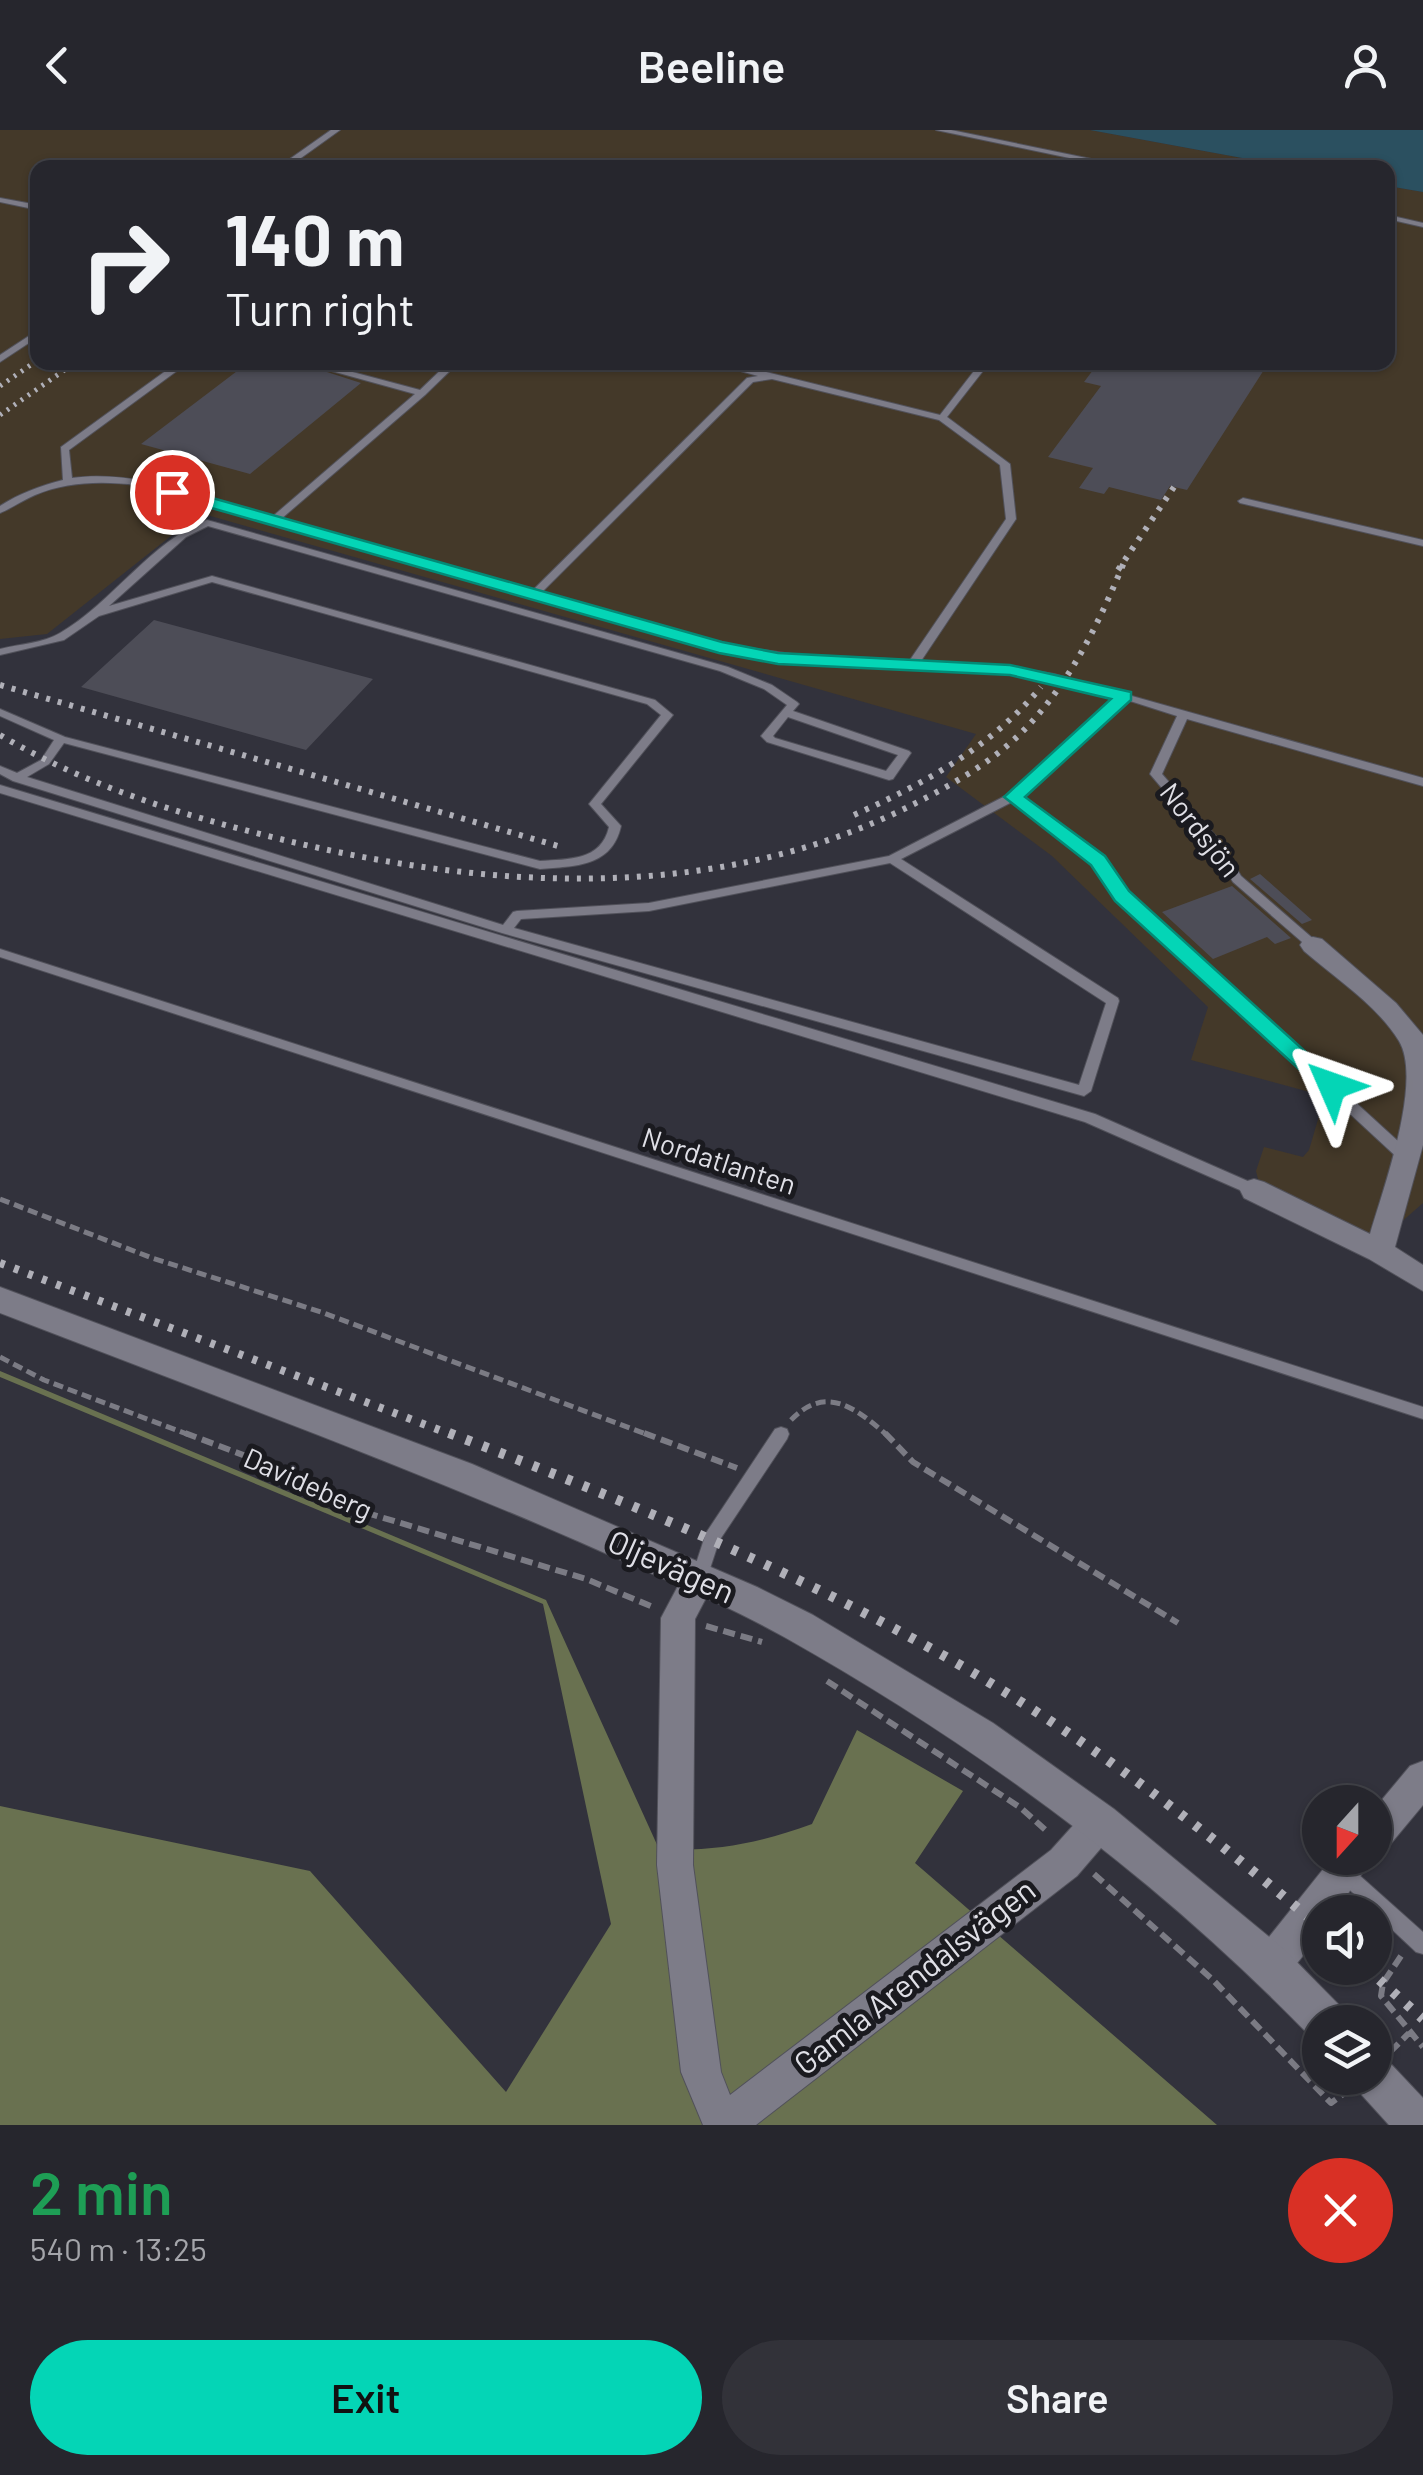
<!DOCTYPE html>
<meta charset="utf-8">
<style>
:root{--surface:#26262d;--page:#323239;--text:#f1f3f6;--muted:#a4a5aa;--line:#424349;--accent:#04d5b6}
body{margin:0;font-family:Barlow,sans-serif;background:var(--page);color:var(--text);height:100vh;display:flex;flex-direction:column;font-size:38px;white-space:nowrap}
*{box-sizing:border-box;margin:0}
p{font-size:32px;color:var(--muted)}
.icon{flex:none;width:55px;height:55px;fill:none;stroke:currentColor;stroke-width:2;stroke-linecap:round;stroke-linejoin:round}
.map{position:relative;height:1995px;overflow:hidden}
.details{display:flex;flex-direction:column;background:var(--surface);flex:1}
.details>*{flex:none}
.banner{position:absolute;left:30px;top:30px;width:1365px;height:210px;border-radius:20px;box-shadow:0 2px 8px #0004,0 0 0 2px var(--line);background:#26262d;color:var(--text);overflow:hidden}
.needle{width:65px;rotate:201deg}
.fabs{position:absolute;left:1302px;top:1655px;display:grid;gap:20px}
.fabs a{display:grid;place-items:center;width:90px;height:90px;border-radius:50%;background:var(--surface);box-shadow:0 2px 8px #0004,0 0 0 2px var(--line);font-size:50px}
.pin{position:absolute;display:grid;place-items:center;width:85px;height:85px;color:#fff;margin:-42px;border:5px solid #fff;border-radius:50%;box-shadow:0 2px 10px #0007}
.me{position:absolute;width:110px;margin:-55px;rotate:313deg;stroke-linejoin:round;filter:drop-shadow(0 0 8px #0008)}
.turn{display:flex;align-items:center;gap:35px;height:210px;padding:0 30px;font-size:45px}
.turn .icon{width:130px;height:130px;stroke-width:2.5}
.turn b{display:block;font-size:70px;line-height:85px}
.round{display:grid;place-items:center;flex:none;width:105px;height:105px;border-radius:52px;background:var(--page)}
.headline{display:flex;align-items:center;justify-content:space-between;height:170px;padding:0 30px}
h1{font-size:60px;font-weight:600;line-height:75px;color:#1e9e55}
.action{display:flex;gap:20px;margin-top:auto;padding:20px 30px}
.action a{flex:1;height:115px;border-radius:60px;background:var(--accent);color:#111;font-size:40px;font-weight:600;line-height:115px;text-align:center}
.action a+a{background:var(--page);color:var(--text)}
header{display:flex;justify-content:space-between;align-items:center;height:130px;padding:0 30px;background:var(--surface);font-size:45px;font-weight:600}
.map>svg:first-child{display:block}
.industrial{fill:#443929}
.forest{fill:#697150}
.water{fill:#2b5060}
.building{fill:#4d4d57}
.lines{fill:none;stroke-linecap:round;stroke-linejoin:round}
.service-casing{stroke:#51515a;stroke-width:2}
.minor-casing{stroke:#51515a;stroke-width:2}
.tertiary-casing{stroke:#51515a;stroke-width:2}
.path-far1{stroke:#7b7b84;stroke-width:5;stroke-dasharray:10 5;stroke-linecap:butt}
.path{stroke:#7b7b84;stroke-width:6;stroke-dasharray:12 6;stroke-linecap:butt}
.service{fill:#7d7c88;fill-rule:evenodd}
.minor{fill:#7d7c88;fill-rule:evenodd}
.tertiary{fill:#7d7c88;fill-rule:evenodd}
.rail-far3{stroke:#b0b0b8;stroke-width:5;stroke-dasharray:2.5 6;stroke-linecap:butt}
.rail-far2{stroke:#b0b0b8;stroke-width:6;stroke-dasharray:4 8;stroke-linecap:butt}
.rail-far1{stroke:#b0b0b8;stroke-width:8;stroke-dasharray:5 10;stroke-linecap:butt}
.rail{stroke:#b0b0b8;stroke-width:10;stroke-dasharray:6 12;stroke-linecap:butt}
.route{fill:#04d5b6;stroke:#038a76;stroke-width:2.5}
.labels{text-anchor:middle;stroke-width:10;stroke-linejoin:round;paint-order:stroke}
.street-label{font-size:28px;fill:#dfdfe6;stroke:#1a1a1f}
.near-street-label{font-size:32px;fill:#dfdfe6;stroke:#1a1a1f}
</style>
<header><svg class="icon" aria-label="back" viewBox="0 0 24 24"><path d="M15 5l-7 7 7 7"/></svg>Beeline<svg class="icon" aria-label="person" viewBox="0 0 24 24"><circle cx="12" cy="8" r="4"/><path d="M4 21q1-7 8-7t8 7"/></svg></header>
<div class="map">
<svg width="1423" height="1995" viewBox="0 0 1423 1995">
<rect width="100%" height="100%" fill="#32323c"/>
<!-- industrial -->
<path class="industrial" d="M0 0H1090L1291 37 38 38V232H1388V56L1423 62V1073L1383 1108 1265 1077 1256 1041 1264 1017 1303 1027 1309 1020 1322 976 1317 964 1191 930 1208 877 1052 726 946 647 976 604 200 383 47 504 0 509Z"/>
<!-- forest -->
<path class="forest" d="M0 1241 546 1470 659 1719C714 1722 760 1713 812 1694L857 1600 963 1661 915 1733 1217 1995H0V1676L310 1741 506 1962 611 1794 543 1474 0 1247Z"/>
<!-- water -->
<path class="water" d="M1090 0H1423V62L1388 56V38L1291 37Z"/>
<!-- building -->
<path class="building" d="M249 232H296L361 253 250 344 141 314Z
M1099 232H1269L1187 360 1170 356 1161 370 1109 357 1104 364 1079 358 1093 338 1048 327 1101 256 1084 252Z
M154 490 373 549 306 620 81 557Z
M1260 744 1312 790 1302 794 1250 749Z
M1232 756 1291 808 1275 814 1267 807 1213 829 1162 782Z"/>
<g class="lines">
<!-- service casing -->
<g class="service-casing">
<path id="service" d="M331 0H340L287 38H277Z
M936 0H951L1135 38H1117Z
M0 68 38 75V80L0 72Z
M1388 85 1423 93V97L1388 89Z
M38 200V207L0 232V225Z
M178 232H189L69 320 72 348C138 339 208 369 272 387L415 264 299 232H315L420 260 449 232H459L425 265 281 389 532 461 747 248 758 246 709 232H726L940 285 981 232H990L947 287 1010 334 1016 389 921 531 1011 537 1054 544 1423 648V656L1187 589 1162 644 1219 710 1241 746 1317 812 1319 815 1313 819 1309 818 1233 752 1210 715 1150 644 1177 586 1127 570 1020 667 1102 728 1126 763 1411 1023 1413 1027 1411 1031H1401L1118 769 1094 734 1012 672 901 729 1118 868 1119 871 1091 961 1084 966 502 803 13 651 0 644V636L17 643 41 630 54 610 0 586V579L65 607 540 731C569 729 601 731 609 697L589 674 661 585 647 574 212 452 99 486 64 510 0 525V519C19 514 44 513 60 503 112 473 151 411 207 390L728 537 772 555 797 572 799 574 793 581 909 621 911 623 893 649 889 650 767 612 761 606 787 575 764 559 720 541 208 396 186 407 109 476 212 446 655 570 673 585 601 674 621 696C612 737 575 736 540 739L64 613 49 634 27 647 503 795 513 782 517 781 649 773 889 726 1009 664 1117 567C1048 547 988 540 917 537L912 539 907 537 792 530 719 520 137 355C103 351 68 351 35 365 23 370 12 378 0 383V376C20 363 40 356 63 350L61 317ZM772 249 939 290 1000 335 1006 389 910 530 792 524 720 514 541 463 753 252ZM788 587 898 625 886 641 775 608 773 606ZM890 733 1106 873 1079 955 514 798 521 789 649 781Z
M1243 368 1423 410V416L1240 373 1238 371Z
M0 655 1095 984 1259 1056 1261 1060 1259 1064H1249L1085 992 0 663Z
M0 819 1423 1277V1289L0 827Z
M781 1297 787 1299 789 1304 787 1309 719 1411 705 1454 699 1456 693 1454 691 1449 706 1403 775 1299Z
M1343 1733 1349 1736 1423 1802V1824L1416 1822 1337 1748 1334 1742 1337 1736Z"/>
</g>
<!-- minor casing -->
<g class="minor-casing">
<path id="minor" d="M1313 807 1322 809 1396 873 1423 905V1015L1395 1117 1423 1135V1161L1369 1129 1244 1068 1240 1060 1244 1052 1254 1049 1264 1052 1370 1104C1383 1059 1423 951 1399 911 1377 875 1335 848 1304 821L1300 815 1304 809Z
M699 1434 711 1439 716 1449 695 1489 693 1735 721 1942 730 1965 1051 1720 1087 1680 1100 1675 1113 1680 1118 1692 1113 1704 1077 1746 756 1995H703L681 1942 657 1735 661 1488 687 1439Z
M1423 1631V1675L1388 1717 1375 1722V1678L1410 1636Z
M1332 1728H1373L1335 1782H1320C1320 1809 1295 1843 1270 1854L1257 1848 1251 1835 1257 1822Z"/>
</g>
<!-- tertiary casing -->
<g class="tertiary-casing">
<path id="tertiary" d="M0 1157 472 1334 757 1457 813 1485 993 1593 1114 1679 1285 1820 1341 1877 1347 1892H1320V1911L1311 1907C1158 1749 978 1616 786 1508 720 1471 649 1443 580 1412 389 1329 194 1258 0 1183Z
M1375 1927 1390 1933 1423 1968V1995H1389L1360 1963 1354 1948H1375Z"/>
</g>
<!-- path-far1 -->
<path class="path-far1" d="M0 1069 152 1128 321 1182 651 1306
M0 1227 44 1250 192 1306
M791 1290C826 1254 856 1278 888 1306"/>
<!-- path -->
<path class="path" d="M185 1303 267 1334 354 1379 586 1449 653 1477
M644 1303 737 1338
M885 1303 913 1332 1178 1493
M706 1496 762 1512
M827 1551 1021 1678 1049 1703
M1094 1744 1213 1850 1331 1973 1346 1962
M1401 1826 1383 1853 1381 1866 1423 1917
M1390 1922 1409 1903"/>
<!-- service -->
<use href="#service" class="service"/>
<!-- minor -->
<use href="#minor" class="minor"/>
<!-- tertiary -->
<use href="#tertiary" class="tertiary"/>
<!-- rail-far3 -->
<path class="rail-far3" d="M0 256 38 230
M0 285 76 232"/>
<!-- rail-far2 -->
<path class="rail-far2" d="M1118 440 1174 357
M0 555 558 716
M0 605C87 656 178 684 276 708 483 759 708 775 906 678 946 658 987 636 1020 604 1069 556 1099 493 1125 430
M854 685C925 653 990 618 1041 557"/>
<!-- rail-far1 -->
<path class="rail-far1" d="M0 1133 455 1306"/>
<!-- rail -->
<path class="rail" d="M449 1303C626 1371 802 1443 965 1538 1092 1612 1208 1702 1320 1797
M1366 1838 1423 1889"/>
</g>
<!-- route -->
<path class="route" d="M166 358H177L722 512 778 523 1010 535 1131 562V570L1025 667 1105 726 1129 761 1343 956 1332 964 1324 962 1115 771 1091 735 1004 667 1111 569 1010 545 778 534 719 523 166 365Z"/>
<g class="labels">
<!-- street labels -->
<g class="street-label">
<text transform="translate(1200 700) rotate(52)" y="10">Nordsjön</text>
<text transform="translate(719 1031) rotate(18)" y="10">Nordatlanten</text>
<text transform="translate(308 1354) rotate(24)" y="10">Davideberg</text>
</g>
<!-- near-street labels -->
<g class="near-street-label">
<text transform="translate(671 1437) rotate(24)" y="11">Oljevägen</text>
<text transform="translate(915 1847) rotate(-38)" y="11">Gamla Arendalsvägen</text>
</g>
</g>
</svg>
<div class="fabs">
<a><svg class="needle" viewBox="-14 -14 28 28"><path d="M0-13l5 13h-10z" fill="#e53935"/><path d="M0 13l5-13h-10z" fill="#a4a5aa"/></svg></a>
<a><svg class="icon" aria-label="sound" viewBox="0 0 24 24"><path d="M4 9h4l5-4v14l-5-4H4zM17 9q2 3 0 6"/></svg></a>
<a><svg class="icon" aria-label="layers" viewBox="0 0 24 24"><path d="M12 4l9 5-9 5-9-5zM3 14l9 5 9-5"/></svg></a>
</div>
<div class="pin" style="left:172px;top:362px;background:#d93025"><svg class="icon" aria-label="arrive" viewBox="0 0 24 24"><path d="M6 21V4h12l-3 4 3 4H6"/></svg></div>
<svg class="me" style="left:1332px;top:956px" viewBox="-20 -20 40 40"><path d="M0-17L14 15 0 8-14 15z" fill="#04d5b6" stroke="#fff" stroke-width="4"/></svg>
<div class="banner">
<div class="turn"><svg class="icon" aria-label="right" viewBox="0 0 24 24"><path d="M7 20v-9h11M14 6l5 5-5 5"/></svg><div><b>140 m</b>Turn right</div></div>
</div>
</div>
<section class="details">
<div class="headline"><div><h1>2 min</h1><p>540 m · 13:25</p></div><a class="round" style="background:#d93025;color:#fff"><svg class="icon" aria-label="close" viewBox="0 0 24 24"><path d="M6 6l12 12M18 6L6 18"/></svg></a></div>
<div class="action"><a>Exit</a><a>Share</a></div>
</section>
